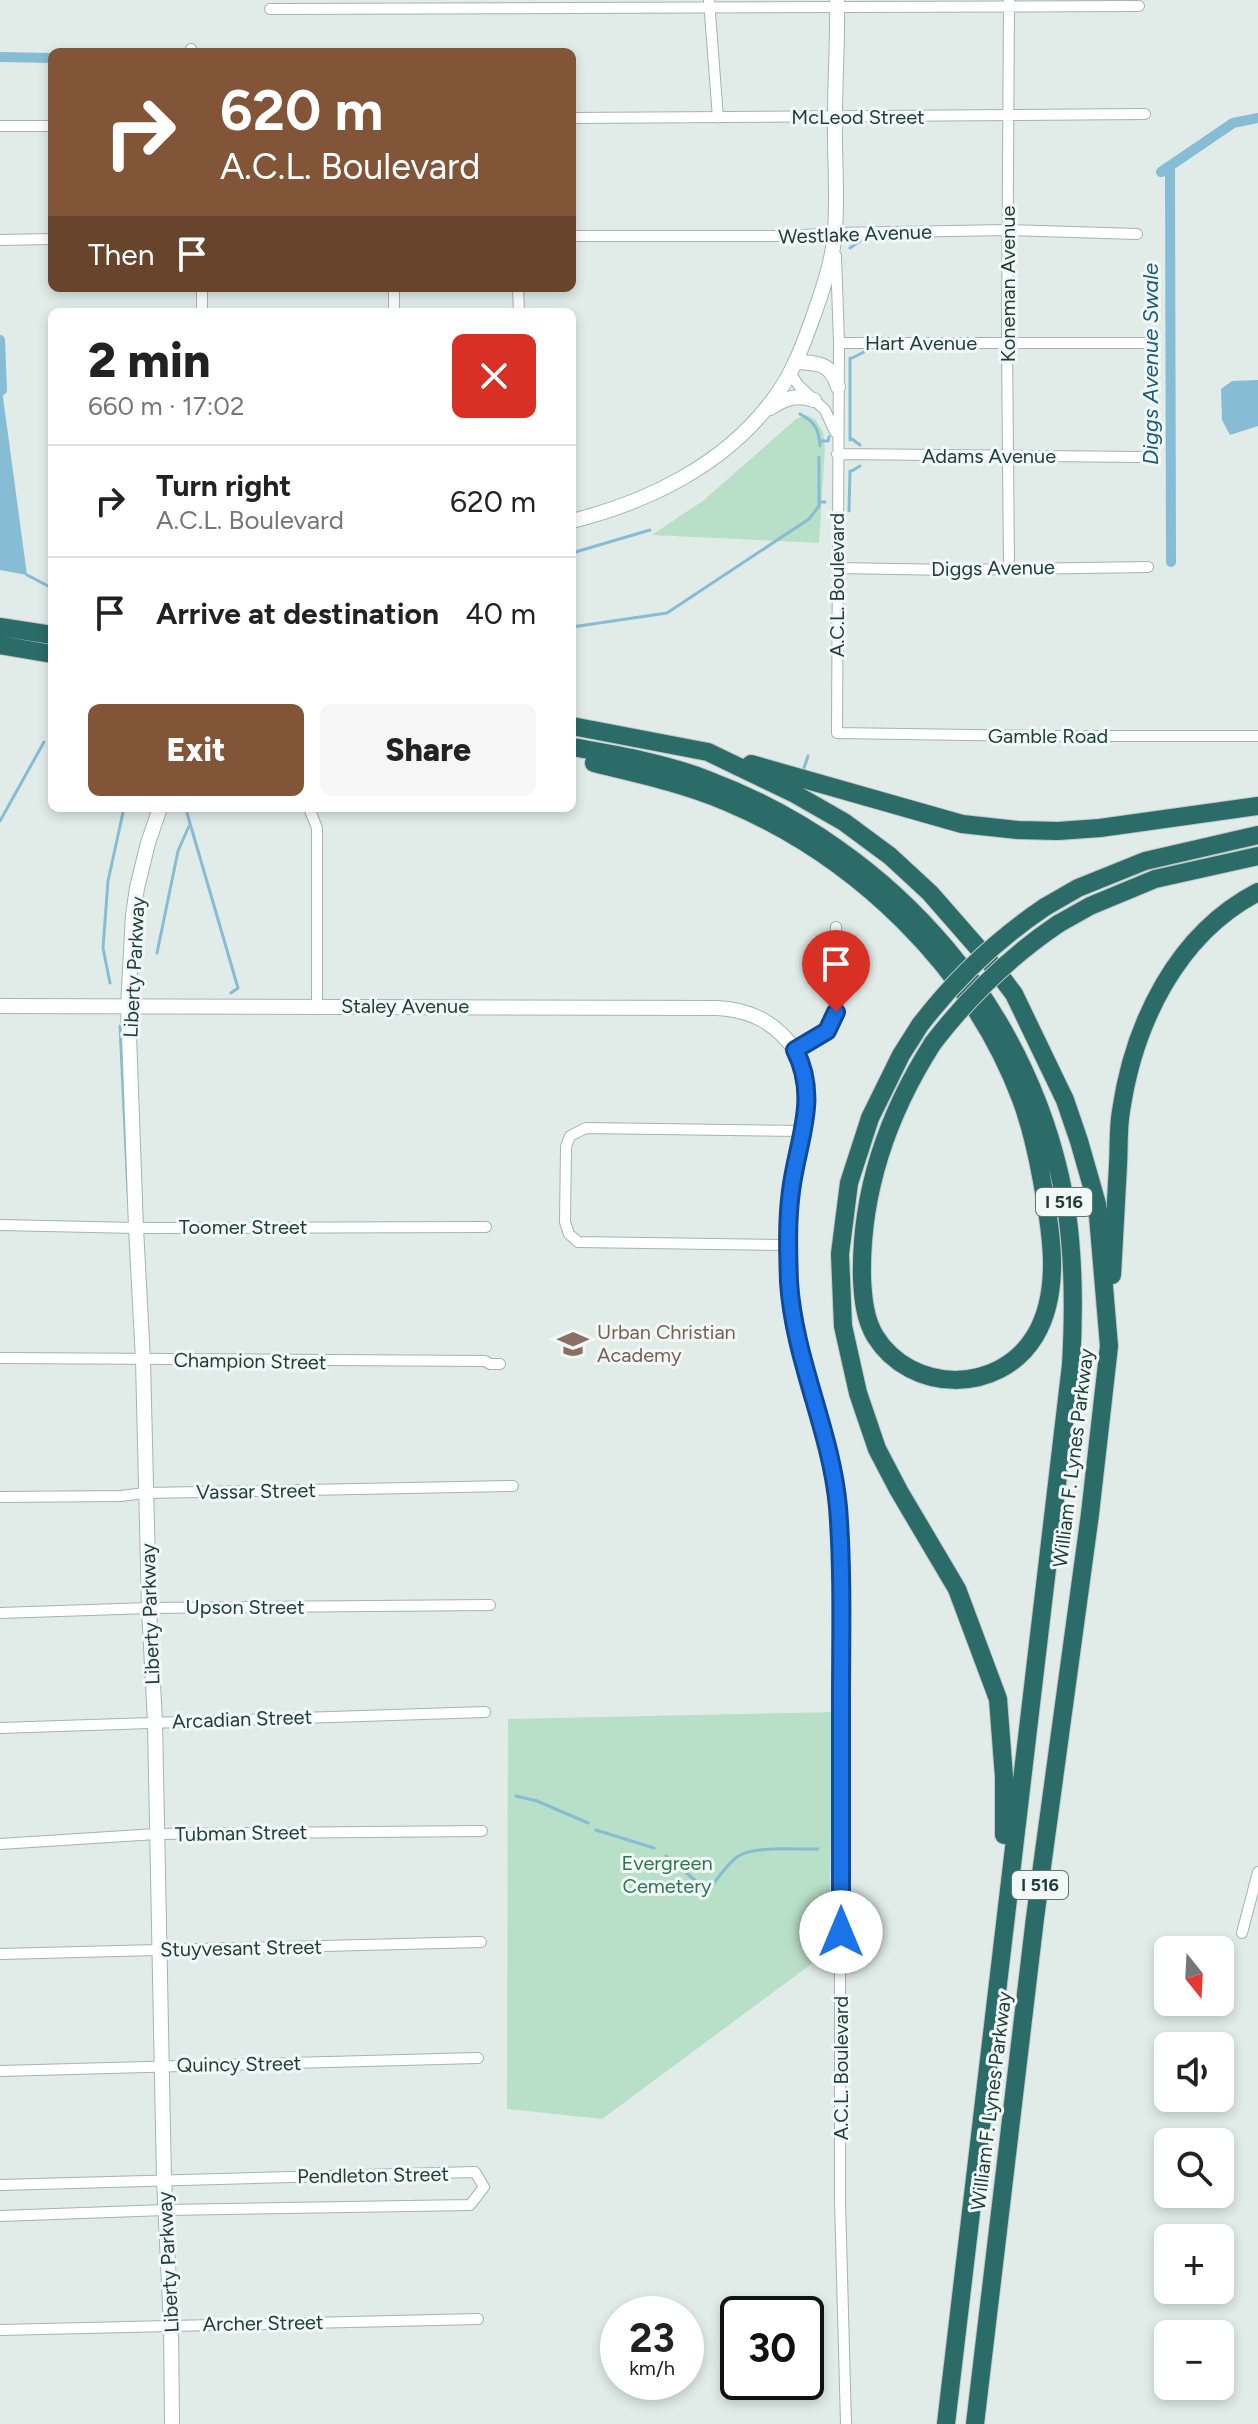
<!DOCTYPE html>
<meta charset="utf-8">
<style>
:root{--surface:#fff;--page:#f6f6f6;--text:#222;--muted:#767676;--line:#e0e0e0;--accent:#835538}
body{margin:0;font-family:Figtree,sans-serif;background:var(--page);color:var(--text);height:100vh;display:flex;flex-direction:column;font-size:30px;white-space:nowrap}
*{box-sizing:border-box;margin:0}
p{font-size:26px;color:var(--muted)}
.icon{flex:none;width:44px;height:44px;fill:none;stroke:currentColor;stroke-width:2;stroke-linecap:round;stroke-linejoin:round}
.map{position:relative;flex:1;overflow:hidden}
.sheet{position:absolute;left:48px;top:308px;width:528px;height:504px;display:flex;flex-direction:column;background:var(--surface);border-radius:12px;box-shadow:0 4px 12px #0003}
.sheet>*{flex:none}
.hud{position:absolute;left:48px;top:48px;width:528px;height:244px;border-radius:12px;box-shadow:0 4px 12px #0003;background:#835538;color:#fff;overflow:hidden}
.needle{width:52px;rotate:162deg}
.buttons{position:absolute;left:1154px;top:1936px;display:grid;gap:16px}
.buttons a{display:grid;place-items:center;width:80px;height:80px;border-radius:12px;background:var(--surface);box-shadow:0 4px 12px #0003;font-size:40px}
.speed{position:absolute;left:600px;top:2296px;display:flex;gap:16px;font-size:40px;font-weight:700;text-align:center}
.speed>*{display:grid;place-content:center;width:104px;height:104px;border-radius:50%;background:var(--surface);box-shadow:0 4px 12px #0003;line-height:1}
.speed small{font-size:20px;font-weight:400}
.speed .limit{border:4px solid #111;border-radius:12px;background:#fff;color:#111}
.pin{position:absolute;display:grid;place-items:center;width:68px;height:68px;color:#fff;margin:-82px -34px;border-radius:50% 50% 50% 0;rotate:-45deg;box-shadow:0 0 8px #0007}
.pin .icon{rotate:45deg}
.me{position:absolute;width:88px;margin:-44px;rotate:0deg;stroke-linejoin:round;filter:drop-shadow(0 0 6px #0008)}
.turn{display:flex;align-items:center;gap:28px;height:168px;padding:0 40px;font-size:36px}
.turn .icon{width:104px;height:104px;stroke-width:2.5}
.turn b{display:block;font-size:56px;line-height:68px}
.then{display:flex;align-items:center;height:76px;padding:0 40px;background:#0003;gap:16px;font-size:30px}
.round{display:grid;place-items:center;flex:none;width:84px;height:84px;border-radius:12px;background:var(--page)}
.overview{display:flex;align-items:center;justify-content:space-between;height:136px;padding:0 40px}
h1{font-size:48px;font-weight:800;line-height:60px}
.cta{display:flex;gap:16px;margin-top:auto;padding:16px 40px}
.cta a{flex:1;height:92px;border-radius:12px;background:var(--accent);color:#fff;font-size:32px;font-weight:800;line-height:92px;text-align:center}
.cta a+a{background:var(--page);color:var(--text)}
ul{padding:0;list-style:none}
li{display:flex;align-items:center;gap:24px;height:112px;padding:0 40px;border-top:2px solid var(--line)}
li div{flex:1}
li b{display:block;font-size:30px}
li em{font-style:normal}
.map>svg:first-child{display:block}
.green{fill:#b8dfc8}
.water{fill:#86bcd4}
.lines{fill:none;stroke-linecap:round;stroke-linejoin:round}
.stream{stroke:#86bcd4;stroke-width:3}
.canal{stroke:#86bcd4;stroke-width:10}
.street-casing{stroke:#a3b4b1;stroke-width:12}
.secondary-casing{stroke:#9eb8b3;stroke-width:16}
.highway-casing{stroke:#c1c9c8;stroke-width:20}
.street{stroke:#fff;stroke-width:10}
.secondary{stroke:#fff;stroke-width:14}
.highway{stroke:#2b6b68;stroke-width:18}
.highway-bridge-casing{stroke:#c1c9c8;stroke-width:20;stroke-linecap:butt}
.highway-bridge{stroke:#2b6b68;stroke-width:18}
.route-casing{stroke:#114b97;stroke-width:20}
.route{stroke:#1a73e8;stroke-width:14}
.labels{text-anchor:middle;stroke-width:6;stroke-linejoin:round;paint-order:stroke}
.shield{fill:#f1f8f6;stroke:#5f7672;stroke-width:2}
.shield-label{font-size:18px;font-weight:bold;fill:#203e3a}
.street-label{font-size:20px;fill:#203e3a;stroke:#f1f8f6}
.education-label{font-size:20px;fill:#785e54;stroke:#f1f8f6;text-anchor:start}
.park-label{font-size:20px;fill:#287652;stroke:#f1f8f6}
.water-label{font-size:22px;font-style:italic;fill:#175c7c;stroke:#f1f8f6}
</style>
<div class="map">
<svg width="1258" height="2424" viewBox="0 0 1258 2424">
<rect width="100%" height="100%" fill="#e1ece9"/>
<!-- green -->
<path class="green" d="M806 415 815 419 823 432 825 448 819 543 652 535 704 500 796 419Z
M833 1712 829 1951 602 2119 507 2109 508 1719Z"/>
<!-- water -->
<path class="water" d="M1258 380V426L1230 435 1222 420 1221 389 1232 381Z
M0 388 2 390 27 575 0 570Z"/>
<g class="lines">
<!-- stream -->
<path class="stream" d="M850 248 866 237
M850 358V440
M850 359 868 350
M800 414C815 422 819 429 820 446
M852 439 860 445
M820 441H828L829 437
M850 472 860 466
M819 502V457
M849 511 850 471
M572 553 650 530
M27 575 52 588
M572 627 667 613 809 519 819 506V502H825
M804 768 808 756
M187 813 238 988 231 993
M0 821 44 742
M157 953 178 851 189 826
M110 983 103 948 108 881 124 808
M120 1026 128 1193
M516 1796 537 1801 588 1823
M596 1830 654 1848
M666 1856 708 1891C717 1880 725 1866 737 1857 754 1845 797 1850 818 1849"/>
<!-- canal -->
<path class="canal" d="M0 57 52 58
M1170 166 1171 562
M1161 172 1233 123 1258 118
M0 340 2 390"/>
<!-- street casing -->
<g class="street-casing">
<path id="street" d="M709 0 718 118
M1009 0 1007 343 1009 568
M270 9 1139 6
M191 49V52
M572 118 1145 114
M0 126H52
M572 236H787L835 233 1008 230 1137 234
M0 240 52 239
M836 256 839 343 837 733 1043 736H1258
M202 288V312
M394 288V312
M518 288 519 312
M839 343H1146
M790 373 799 386 825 410 835 432
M837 454 1141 457
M838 568 952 570 1148 567
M309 808 317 828V1006
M836 927 837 1005C833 1031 817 1039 795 1050L806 1078 808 1099 791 1192 788 1245 790 1293 802 1360 833 1470 840 1552V2201L846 2424
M0 1225 136 1228 486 1227
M788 1245 578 1242 569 1234 565 1222 566 1147 570 1136 586 1128 802 1131
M0 1358 485 1361 490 1364H500
M0 1497 121 1496 145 1493 513 1486
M0 1613 149 1608 490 1605
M0 1728 485 1712
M0 1844 156 1834 482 1831
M1242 1933 1258 1872
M0 1954 481 1942
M0 2071 478 2058
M0 2185 475 2172 484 2187 470 2205 165 2210 0 2216
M0 2330 478 2319"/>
</g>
<!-- secondary casing -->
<g class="secondary-casing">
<path id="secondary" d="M795 362C819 363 831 363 838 387
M770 408C786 398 796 394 814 400
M572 521C648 502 724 465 772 401 791 377 802 348 812 320 822 292 833 261 835 231 838 193 834 154 835 116 835 77 838 38 837 0
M160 808 148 843 137 888 133 915 128 1007 136 1228 143 1360 149 1608 155 1722 164 2180 171 2325 172 2424
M0 1006 717 1008C751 1010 775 1022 795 1050"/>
</g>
<!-- highway casing -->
<g class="highway-casing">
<path id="highway" d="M0 627 52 635
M0 645 52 654
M572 726 708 752 795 794 844 822 890 856 930 893 986 957 1014 994 1065 1100 1079 1141 1097 1204 1109 1346 1090 1514 1035 1918 975 2424
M572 747C617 755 665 763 708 780 895 851 1036 1013 1067 1213 1074 1263 1074 1314 1071 1365L946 2424
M594 763C639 774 685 784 727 802 856 856 971 966 1021 1099 1031 1126 1037 1153 1042 1181 1051 1230 1062 1291 1035 1336 999 1395 911 1394 875 1336 865 1319 863 1299 862 1279 860 1193 887 1115 933 1043
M751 764 962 824 1018 830 1058 831 1100 828 1258 806
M1045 907 1078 888 1145 861 1258 835
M1058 924 1090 906 1155 879 1258 856
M920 1025 901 1055 870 1118 849 1183 840 1254 843 1326 858 1393 877 1449 899 1491 957 1589 998 1699 1004 1777V1835
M1112 1275C1114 1238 1116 1202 1118 1165 1119 1147 1118 1128 1121 1111 1134 1023 1177 934 1258 892"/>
</g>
<!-- street -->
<use href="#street" class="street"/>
<!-- secondary -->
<use href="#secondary" class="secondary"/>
<!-- highway -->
<use href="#highway" class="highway"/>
<!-- highway-bridge casing -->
<g class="highway-bridge-casing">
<path id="highway-bridge" d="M920 1025C956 978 996 940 1045 907
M933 1043C969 996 1008 958 1058 924"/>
</g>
<!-- highway-bridge -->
<use href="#highway-bridge" class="highway-bridge"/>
</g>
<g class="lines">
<!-- route casing -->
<g class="route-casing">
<path id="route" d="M836 1012 827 1031 795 1050C820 1099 797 1141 791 1191 787 1221 788 1252 789 1282 794 1360 831 1430 838 1507 843 1572 841 1637 841 1701 841 1778 841 1855 841 1932"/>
</g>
<!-- route -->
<use href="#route" class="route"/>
</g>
<!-- icons -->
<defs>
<g id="school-bare" transform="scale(2.4)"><path d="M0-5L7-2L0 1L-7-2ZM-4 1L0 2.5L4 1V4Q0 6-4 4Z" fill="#8d6e63" stroke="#f1f8f6" stroke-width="2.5" paint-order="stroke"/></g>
</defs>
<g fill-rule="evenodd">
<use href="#school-bare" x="573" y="1344"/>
</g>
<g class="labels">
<!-- shield labels -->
<g class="shield">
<rect x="1036" y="1188" width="56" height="28" rx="6"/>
<rect x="1012" y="1871" width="56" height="28" rx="6"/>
</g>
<g class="shield-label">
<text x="1064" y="1208">I 516</text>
<text x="1040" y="1891">I 516</text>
</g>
<!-- street labels -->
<g class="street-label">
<text x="858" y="124">McLeod Street</text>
<text transform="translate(855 234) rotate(-2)" y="7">Westlake Avenue</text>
<text transform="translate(1008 284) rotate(-90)" y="7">Koneman Avenue</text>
<text x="921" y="350">Hart Avenue</text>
<text x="989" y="463">Adams Avenue</text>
<text transform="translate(993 568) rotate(-1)" y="7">Diggs Avenue</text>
<text transform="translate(837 585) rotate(-90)" y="7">A.C.L. Boulevard</text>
<text x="1048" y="743">Gamble Road</text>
<text transform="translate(134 967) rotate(-87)" y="7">Liberty Parkway</text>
<text x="405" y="1013">Staley Avenue</text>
<text x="243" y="1234">Toomer Street</text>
<text transform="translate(250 1361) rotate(1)" y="7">Champion Street</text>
<text transform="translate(1073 1458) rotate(-83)" y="7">William F. Lynes Parkway</text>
<text transform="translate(256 1491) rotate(-1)" y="7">Vassar Street</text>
<text x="245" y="1614">Upson Street</text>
<text transform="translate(150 1614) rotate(-92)" y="7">Liberty Parkway</text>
<text transform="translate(242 1719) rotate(-2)" y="7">Arcadian Street</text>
<text transform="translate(241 1833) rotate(-1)" y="7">Tubman Street</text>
<text transform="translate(241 1948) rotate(-1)" y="7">Stuyvesant Street</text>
<text transform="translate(239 2064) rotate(-1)" y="7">Quincy Street</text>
<text transform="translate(841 2068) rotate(-90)" y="7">A.C.L. Boulevard</text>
<text transform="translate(991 2101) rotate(-83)" y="7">William F. Lynes Parkway</text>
<text transform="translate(373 2175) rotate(-1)" y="7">Pendleton Street</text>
<text transform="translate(168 2262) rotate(-93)" y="7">Liberty Parkway</text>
<text transform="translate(263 2323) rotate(-1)" y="7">Archer Street</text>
</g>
<!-- education labels -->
<g class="education-label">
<text x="597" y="1339">Urban Christian<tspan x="597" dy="23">Academy</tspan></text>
</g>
<!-- park labels -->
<g class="park-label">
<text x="667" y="1870">Evergreen<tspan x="667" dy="23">Cemetery</tspan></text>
</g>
<!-- water labels -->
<g class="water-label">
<text transform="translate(1150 364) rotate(-90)" y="8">Diggs Avenue Swale</text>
</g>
</g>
</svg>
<div class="buttons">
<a><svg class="needle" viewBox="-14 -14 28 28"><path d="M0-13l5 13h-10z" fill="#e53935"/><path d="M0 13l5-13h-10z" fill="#767676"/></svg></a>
<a><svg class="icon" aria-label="sound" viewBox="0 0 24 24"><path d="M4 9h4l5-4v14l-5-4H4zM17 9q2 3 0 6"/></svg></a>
<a><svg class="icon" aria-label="search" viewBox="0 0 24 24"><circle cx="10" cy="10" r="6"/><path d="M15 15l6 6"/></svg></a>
<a>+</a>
<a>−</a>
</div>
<div class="speed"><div>23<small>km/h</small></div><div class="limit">30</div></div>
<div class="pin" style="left:836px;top:1012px;background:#d93025"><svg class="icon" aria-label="arrive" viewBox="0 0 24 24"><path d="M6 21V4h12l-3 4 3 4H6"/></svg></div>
<svg class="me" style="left:841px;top:1932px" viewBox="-20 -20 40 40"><circle r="19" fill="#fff"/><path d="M0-13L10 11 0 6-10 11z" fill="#1a73e8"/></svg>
<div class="hud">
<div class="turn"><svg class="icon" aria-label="right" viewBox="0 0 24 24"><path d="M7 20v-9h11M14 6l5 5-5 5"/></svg><div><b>620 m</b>A.C.L. Boulevard</div></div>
<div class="then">Then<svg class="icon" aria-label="arrive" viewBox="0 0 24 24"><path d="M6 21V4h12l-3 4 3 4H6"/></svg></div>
</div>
<section class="sheet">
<div class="overview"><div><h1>2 min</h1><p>660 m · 17:02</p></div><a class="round" style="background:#d93025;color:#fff"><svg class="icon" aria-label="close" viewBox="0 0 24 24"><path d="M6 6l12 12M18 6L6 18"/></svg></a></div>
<ul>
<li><svg class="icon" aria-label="right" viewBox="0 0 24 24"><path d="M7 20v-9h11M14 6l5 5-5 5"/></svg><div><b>Turn right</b><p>A.C.L. Boulevard</p></div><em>620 m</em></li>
<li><svg class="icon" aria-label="arrive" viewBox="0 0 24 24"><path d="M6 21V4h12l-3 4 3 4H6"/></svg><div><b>Arrive at destination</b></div><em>40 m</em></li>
</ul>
<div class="cta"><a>Exit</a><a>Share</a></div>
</section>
</div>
